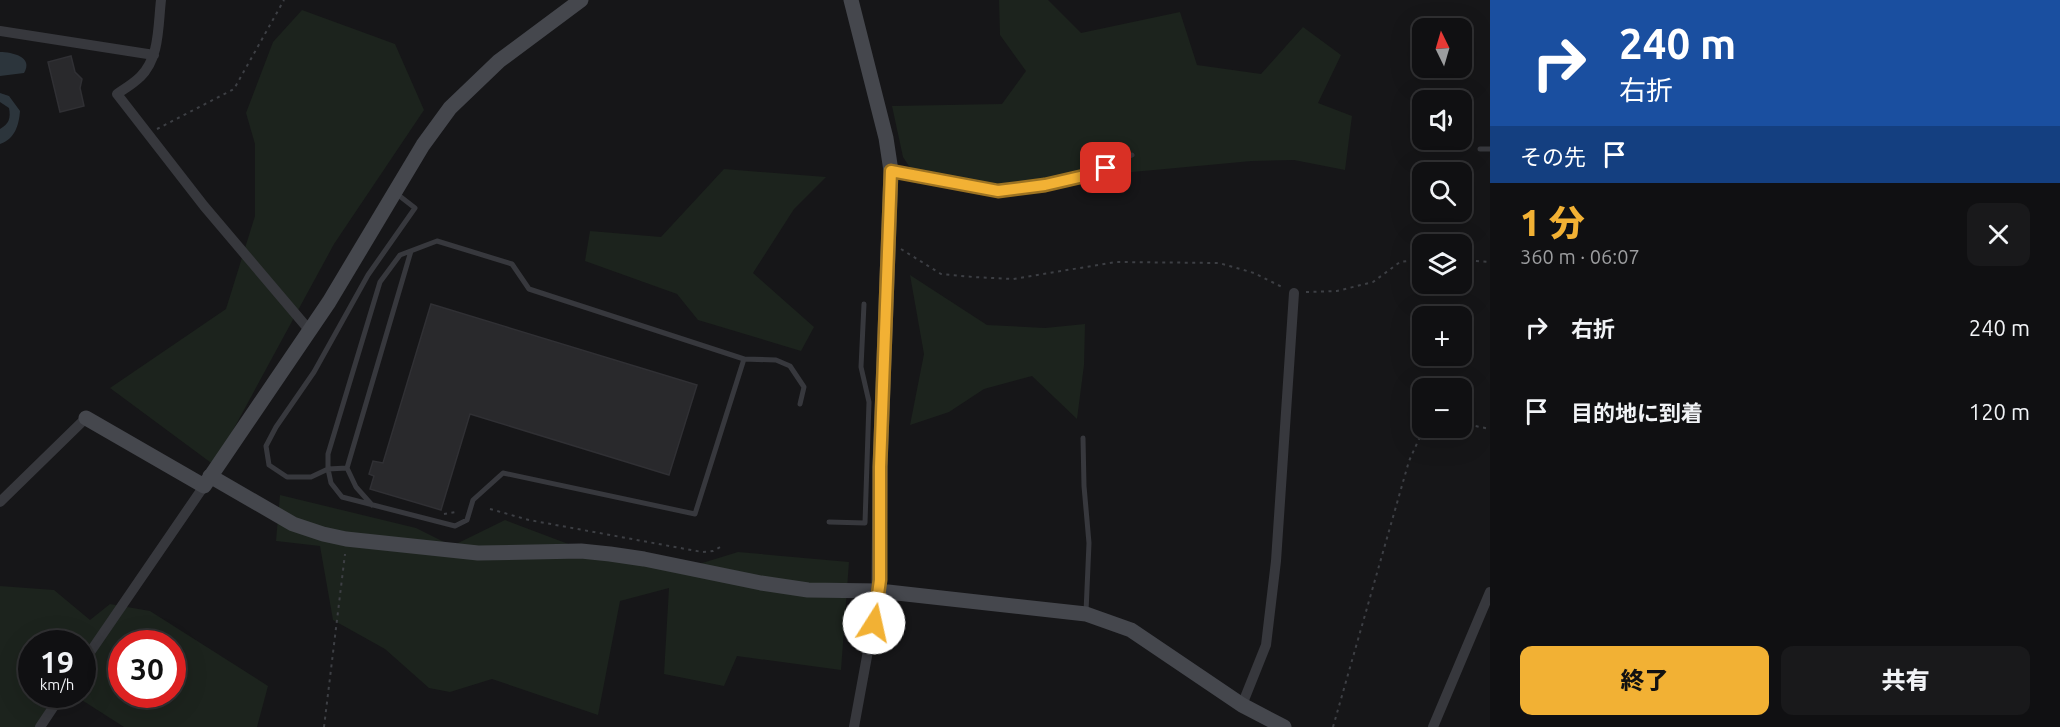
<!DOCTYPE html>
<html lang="ja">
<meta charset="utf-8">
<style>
:root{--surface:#101012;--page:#19191b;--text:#f1f3f6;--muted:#9c9d9f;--line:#303032;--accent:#f2b134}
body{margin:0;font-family:Ubuntu,"Noto Sans JP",sans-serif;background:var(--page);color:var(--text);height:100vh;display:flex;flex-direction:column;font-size:22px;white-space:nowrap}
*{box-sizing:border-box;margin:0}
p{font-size:20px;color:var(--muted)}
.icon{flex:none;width:33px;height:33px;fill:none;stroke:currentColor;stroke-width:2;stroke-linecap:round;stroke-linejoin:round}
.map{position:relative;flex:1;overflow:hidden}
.drawer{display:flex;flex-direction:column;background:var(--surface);width:570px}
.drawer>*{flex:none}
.hud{background:#1a4fa0;color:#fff;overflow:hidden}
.needle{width:39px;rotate:355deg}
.tools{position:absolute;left:1412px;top:18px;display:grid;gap:12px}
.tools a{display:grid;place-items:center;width:60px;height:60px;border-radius:12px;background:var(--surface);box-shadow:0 6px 24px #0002,0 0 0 2px var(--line);font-size:30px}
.speed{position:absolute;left:18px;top:630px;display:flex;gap:12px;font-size:30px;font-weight:700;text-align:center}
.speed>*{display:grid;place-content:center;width:78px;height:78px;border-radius:50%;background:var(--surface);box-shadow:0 6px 24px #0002,0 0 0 2px var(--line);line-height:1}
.speed small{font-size:15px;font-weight:400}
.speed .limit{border:9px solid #d22;background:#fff;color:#111}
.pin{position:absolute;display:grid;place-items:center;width:51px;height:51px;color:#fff;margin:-26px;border-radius:12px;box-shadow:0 3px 9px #0006}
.me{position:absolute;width:66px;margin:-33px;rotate:10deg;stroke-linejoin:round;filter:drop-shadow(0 0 4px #0008)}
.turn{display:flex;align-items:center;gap:21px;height:126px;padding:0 30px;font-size:27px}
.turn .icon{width:78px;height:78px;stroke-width:2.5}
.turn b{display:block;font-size:42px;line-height:51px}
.then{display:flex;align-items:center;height:57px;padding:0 30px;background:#0003;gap:12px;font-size:22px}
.round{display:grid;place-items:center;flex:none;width:63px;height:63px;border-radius:12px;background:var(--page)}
.summary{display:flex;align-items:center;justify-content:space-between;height:102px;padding:0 30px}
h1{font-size:36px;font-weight:800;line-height:45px;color:var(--accent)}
.button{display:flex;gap:12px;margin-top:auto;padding:12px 30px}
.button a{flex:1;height:69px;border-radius:12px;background:var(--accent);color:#111;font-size:24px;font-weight:800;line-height:69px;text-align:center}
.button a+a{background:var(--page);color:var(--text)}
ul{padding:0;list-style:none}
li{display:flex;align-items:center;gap:18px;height:84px;padding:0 30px}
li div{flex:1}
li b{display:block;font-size:22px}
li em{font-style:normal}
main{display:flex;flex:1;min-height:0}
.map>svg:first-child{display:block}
.green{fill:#1c231d;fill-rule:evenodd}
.water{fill:#2c353c}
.building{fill:#29292c;stroke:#303034;stroke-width:1.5}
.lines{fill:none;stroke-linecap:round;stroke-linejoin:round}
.path{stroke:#3d3f44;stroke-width:2;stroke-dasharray:3 4.5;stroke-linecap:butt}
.lane{stroke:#37383d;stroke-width:5}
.street{stroke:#37383d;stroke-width:10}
.secondary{stroke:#45474d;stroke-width:15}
.route-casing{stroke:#9d7322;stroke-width:15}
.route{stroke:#f2b134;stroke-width:10}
</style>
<main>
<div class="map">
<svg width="1490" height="727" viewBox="0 0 1490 727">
<rect width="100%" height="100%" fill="#161618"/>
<!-- green -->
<path class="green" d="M999 0H1048L1081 33 1180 12 1197 65 1261 74 1303 27 1341 55 1318 103 1352 116 1345 170 1294 160 1252 161 1045 180 996 187 918 180 903 157 892 106 1002 104 1026 71 1000 35Z
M302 10 395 44 424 110 334 244 214 465 110 388 226 309 255 216V144L246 113 273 42Z
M724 169 826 177 794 209 753 273 814 327 801 351 698 320 677 294 585 261 590 231 661 237Z
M910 275 987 325 1045 328 1085 324 1084 365 1077 419 1032 376 984 389 949 412 910 425 924 354Z
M280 495 416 528 452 546 505 520 571 545 699 564 738 552 849 562 841 670 737 656 724 686 664 674 669 588 620 601 598 715 492 679 450 692 429 688 385 649 333 620 320 546 276 541Z
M0 586 54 590 90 620 110 604 150 611 268 686 257 727H124L74 695 82 694V644H32V694L53 695 37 727H0ZM122 644H172V694H122Z"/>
<!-- water -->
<path class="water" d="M0 52C12 52 34 57 24 73L0 76Z
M0 93 9 96 20 111C19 125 15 139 0 144V129C9 124 11 118 9 108L0 102Z"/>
<!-- building -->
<path class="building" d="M71 56 75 72 82 79 80 88 84 106 60 112 48 62Z
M431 304 697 385 669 475 470 414 441 510 370 489 374 476 369 474 373 461 383 463Z"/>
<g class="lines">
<!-- path -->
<path class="path" d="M157 129 234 89 284 0
M901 249 941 274 973 277 1013 279 1116 262 1219 263 1254 273 1284 288
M1461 260 1490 262
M1306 292 1337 291 1373 282 1400 262 1422 259
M1461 423 1490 429
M490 509 529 520 702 552 713 551 722 546
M444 514 456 512
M324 727 345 554
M1333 727 1409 461 1424 428"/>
<!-- lane -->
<path class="lane" d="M1480 149H1490
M893 172 998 191 1045 185 1084 175 1132 155
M744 359 776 360 790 366 804 387 800 404
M1083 438 1084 486 1089 543 1086 612
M347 468 328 469 331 483 342 497 455 526 467 520 473 500 503 473 695 514 744 359 529 289 512 264 437 241 400 255 380 282 328 454V469L311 477H287L269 465 266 446 276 427 314 372 368 275 415 208 397 194
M372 505 356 487 347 468 411 251
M829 522 865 523 869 402 861 367 864 304"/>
<!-- street -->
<path class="street" d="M161 0C158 25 160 58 140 77 133 84 124 89 117 94L204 206 310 331
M0 31 154 55
M0 502 86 418
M82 664 204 486
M1242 705 1266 645 1276 561 1294 293
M40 727 62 694
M854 727 879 591
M1433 727 1490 592"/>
<!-- secondary -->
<path class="secondary" d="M851 0 886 138 891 171 880 467 879 591
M86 418 204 486 329 302 423 145 450 108 499 61 581 0
M210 476 293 524 323 534 346 539 478 553 581 551 610 554 644 559 761 583 808 590 879 591 1086 614 1131 630 1242 705 1284 727"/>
</g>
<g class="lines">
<!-- route casing -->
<g class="route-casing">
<path id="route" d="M874 623 880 580V467L891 171 998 191 1045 185 1084 176 1106 168"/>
</g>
<!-- route -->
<use href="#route" class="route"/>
</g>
</svg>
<div class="tools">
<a><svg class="needle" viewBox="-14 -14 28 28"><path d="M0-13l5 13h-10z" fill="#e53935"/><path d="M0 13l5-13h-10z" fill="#9c9d9f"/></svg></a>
<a><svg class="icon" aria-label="sound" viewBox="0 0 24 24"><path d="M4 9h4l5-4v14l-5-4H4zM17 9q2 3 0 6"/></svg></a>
<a><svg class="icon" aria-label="search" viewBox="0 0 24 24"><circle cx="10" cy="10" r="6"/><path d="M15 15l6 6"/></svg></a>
<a><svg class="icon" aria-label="layers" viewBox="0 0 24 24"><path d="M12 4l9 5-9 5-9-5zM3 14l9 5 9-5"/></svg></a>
<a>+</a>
<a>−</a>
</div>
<div class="speed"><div>19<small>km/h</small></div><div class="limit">30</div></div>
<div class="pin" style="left:1106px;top:168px;background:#d93025"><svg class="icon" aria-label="arrive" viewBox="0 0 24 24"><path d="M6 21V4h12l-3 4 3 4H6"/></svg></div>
<svg class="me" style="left:874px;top:623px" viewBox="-20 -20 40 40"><circle r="19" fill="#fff"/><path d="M0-13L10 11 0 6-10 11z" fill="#f2b134"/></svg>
</div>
<section class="drawer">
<div class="hud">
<div class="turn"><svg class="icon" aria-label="right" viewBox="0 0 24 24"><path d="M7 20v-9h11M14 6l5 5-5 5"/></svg><div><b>240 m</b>右折</div></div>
<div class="then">その先<svg class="icon" aria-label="arrive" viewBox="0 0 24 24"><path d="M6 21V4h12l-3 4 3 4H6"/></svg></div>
</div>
<div class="summary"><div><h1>1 分</h1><p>360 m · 06:07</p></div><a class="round"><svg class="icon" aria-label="close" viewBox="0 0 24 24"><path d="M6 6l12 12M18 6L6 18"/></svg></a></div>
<ul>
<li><svg class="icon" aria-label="right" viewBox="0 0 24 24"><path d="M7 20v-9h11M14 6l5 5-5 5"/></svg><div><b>右折</b></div><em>240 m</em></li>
<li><svg class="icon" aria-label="arrive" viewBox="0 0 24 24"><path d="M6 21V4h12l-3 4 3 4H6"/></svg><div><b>目的地に到着</b></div><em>120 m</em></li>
</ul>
<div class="button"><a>終了</a><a>共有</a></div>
</section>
</main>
